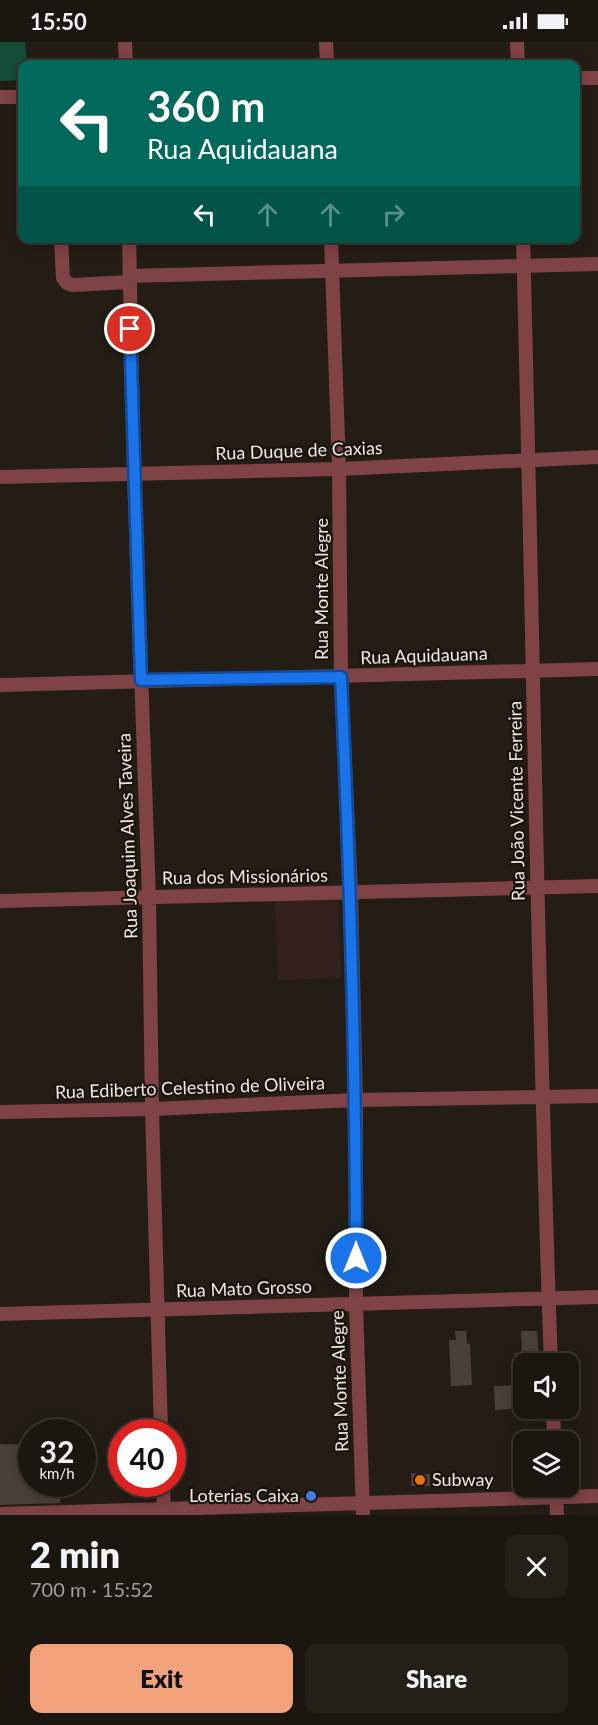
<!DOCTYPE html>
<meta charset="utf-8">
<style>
:root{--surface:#1b1610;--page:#241f19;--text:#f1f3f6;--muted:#a09f9f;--line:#393530;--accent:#f1a27b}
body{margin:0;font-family:Lato,sans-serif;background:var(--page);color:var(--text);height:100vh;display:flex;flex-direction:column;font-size:22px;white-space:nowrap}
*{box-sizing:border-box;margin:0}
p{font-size:20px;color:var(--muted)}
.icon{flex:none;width:33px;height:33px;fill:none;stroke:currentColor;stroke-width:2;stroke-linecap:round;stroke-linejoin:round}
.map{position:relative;height:1473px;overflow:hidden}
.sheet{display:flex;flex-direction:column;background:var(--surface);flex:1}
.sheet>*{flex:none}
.guide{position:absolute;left:18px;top:18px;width:562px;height:183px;border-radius:12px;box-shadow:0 3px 15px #0003,0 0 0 2px var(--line);background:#00695c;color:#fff;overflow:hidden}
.controls{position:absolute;left:513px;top:1311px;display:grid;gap:12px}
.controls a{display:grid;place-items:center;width:66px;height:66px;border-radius:12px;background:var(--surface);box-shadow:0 3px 15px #0003,0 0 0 2px var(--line);font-size:30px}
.speed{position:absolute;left:18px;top:1377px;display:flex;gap:12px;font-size:30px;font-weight:700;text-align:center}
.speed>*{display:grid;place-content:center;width:78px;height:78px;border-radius:50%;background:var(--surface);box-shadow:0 3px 15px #0003,0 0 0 2px var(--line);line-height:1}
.speed small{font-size:15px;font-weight:400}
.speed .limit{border:9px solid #d22;background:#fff;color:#111}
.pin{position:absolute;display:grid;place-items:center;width:51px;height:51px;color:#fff;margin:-26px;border:3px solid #fff;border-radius:50%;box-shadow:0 2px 6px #0007}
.me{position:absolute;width:66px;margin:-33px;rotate:0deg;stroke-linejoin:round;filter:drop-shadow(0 0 4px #0008)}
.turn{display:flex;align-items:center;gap:21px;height:126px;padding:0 30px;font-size:27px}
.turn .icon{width:78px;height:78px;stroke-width:2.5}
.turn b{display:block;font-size:42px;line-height:51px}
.lanes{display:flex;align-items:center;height:57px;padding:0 30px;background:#0003;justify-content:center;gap:30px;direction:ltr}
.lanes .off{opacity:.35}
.round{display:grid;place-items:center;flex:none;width:63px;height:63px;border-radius:12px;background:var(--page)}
.overview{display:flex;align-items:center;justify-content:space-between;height:102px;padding:0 30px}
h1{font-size:36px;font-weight:800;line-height:45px}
.action{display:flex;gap:12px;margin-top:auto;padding:12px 30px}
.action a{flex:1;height:69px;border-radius:12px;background:var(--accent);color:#111;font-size:24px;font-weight:800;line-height:69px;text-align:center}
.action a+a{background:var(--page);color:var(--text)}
.status{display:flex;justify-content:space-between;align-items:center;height:42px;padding:0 30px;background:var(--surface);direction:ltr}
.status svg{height:16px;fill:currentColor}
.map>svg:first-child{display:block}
.education{fill:#33201c}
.green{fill:#144d38}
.building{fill:#4b3f3a}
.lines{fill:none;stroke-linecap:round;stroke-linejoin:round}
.minor{stroke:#7f4245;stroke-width:14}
.route-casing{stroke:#114b97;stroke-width:15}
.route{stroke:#1a73e8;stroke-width:10}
.food-dot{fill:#e8710a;stroke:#1b140c;stroke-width:2}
.shop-dot{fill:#3f7fe0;stroke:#1b140c;stroke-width:2}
.labels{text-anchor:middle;stroke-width:4.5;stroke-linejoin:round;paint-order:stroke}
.street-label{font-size:18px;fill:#eee8e3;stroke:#1b140c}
.poi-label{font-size:18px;fill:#eee8e3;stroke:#1b140c;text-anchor:start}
</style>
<div class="status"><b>15:50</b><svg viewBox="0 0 49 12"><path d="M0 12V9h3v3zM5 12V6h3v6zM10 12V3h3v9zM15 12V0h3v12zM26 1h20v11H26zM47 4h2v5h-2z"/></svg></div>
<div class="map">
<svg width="598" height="1473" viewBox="0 0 598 1473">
<rect width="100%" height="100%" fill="#241d15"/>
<!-- education -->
<path class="education" d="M338 856 341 936 278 938 275 859Z"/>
<!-- green -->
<path class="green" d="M0 0H25L27 22H22V38L0 39Z"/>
<!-- building -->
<path class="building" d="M455 1289H466L467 1302 470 1301 472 1343 451 1344 449 1298H456Z
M521 1289H537L539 1322H524V1339H516L515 1311H522Z
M524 1343V1366L495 1368 494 1344Z
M0 1402 32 1403V1442H62L60 1461 0 1463Z
M411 1431 430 1432V1444H411Z"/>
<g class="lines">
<!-- minor -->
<path class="minor" d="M125 0 126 22
M326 0 327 22
M517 0 518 22
M576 36H598
M0 55H22
M61 196 63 236 67 241 73 243 129 240
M129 196 134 431 149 856 152 1067 161 1390
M331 196 339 427 341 635 351 851 356 1058V1261L363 1473
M523 196C533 571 537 947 551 1322
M129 234 598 222
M0 435 339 427 598 415
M0 643 598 627
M0 859 598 844
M0 1070 152 1067 356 1058 598 1054
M0 1272 598 1255
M553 1366 554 1400
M163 1442 164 1473
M556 1444 557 1473
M0 1472 598 1454"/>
</g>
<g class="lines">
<!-- route casing -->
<g class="route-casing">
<path id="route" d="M130 287 141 638 341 635C350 829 356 1022 356 1216"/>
</g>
<!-- route -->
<use href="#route" class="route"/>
</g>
<!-- markers -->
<circle class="food-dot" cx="420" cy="1438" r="6"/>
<circle class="shop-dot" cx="311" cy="1454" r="6"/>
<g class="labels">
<!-- street labels -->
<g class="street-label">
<text transform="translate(299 409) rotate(-2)" y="6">Rua Duque de Caxias</text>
<text transform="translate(322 547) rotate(-90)" y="6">Rua Monte Alegre</text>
<text transform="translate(424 614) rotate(-2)" y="6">Rua Aquidauana</text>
<text transform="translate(517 759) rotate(-91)" y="6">Rua João Vicente Ferreira</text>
<text transform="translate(128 794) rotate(-92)" y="6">Rua Joaquim Alves Taveira</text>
<text transform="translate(245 835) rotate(-1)" y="6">Rua dos Missionários</text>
<text transform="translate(190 1046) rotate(-2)" y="6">Rua Ediberto Celestino de Oliveira</text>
<text transform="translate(244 1247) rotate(-2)" y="6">Rua Mato Grosso</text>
<text transform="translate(340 1339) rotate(-92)" y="6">Rua Monte Alegre</text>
</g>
<!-- poi labels -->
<g class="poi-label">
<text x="432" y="1444">Subway</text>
<text x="299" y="1460" text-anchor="end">Loterias Caixa</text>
</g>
</g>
</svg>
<div class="controls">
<a><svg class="icon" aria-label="sound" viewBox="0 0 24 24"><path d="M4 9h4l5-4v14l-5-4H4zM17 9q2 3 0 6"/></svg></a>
<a><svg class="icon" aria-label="layers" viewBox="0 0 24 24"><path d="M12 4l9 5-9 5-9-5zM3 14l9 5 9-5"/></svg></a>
</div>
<div class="speed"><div>32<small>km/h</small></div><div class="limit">40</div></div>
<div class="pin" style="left:130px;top:287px;background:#d93025"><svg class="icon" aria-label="arrive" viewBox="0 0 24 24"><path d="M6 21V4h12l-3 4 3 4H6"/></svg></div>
<svg class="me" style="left:356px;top:1216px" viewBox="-20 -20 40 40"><circle r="17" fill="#1a73e8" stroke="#fff" stroke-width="3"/><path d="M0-11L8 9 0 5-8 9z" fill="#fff"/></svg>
<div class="guide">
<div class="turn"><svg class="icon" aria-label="left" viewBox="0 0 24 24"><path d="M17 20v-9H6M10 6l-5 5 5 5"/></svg><div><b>360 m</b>Rua Aquidauana</div></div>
<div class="lanes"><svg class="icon" aria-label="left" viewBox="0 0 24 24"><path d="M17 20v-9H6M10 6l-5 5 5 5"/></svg><svg class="icon off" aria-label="ahead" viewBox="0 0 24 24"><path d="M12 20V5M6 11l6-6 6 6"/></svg><svg class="icon off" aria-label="ahead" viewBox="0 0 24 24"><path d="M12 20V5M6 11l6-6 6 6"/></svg><svg class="icon off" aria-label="right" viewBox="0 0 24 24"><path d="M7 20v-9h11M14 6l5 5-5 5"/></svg></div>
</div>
</div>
<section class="sheet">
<div class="overview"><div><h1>2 min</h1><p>700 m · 15:52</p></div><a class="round"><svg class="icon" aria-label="close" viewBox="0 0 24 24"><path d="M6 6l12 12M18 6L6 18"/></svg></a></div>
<div class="action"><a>Exit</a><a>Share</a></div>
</section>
